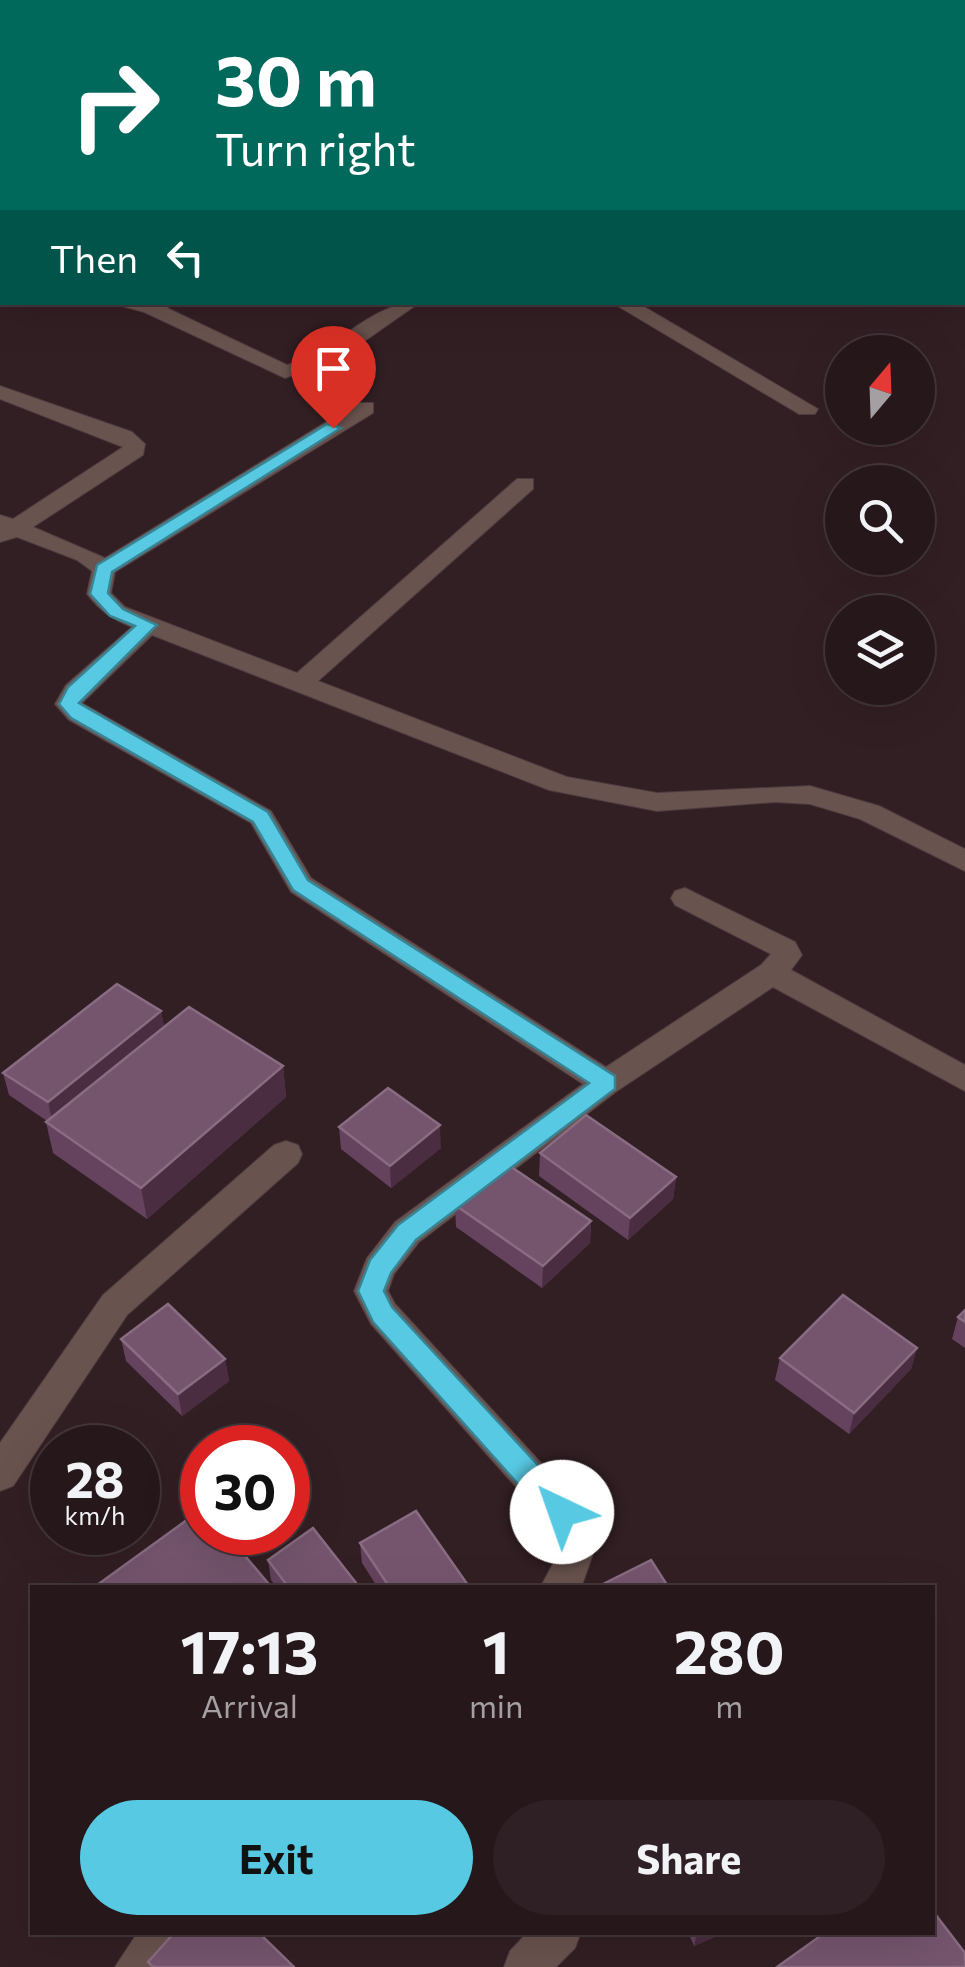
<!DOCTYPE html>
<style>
:root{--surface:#26171b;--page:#2e2024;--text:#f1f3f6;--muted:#a49fa3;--line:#42363a;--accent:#57c9e2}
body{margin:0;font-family:Commissioner,sans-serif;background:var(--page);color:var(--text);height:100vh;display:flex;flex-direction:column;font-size:38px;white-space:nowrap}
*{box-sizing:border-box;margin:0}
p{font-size:32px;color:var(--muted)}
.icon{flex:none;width:55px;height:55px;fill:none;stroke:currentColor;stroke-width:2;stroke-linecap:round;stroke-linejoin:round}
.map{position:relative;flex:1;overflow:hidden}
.panel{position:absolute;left:30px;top:1585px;width:905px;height:350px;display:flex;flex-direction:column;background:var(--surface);border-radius:0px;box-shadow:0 10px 40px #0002,0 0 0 2px var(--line)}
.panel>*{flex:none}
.guide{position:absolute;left:0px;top:0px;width:965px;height:305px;box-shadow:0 10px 40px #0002,0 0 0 2px var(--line);background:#00695c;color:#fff;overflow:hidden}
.needle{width:65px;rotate:19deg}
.controls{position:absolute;left:825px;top:335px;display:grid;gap:20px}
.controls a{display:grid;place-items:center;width:110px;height:110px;border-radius:50%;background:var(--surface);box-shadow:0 10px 40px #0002,0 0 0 2px var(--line);font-size:50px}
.speed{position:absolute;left:30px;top:1425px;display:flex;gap:20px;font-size:50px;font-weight:700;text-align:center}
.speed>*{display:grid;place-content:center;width:130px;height:130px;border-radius:50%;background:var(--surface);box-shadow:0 10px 40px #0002,0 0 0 2px var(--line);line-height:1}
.speed small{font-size:25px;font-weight:400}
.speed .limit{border:15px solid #d22;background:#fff;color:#111}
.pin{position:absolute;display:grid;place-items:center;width:85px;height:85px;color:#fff;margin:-102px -42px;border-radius:50% 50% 50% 0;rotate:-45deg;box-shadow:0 0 10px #0007}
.pin .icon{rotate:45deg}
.me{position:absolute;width:110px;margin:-55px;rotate:318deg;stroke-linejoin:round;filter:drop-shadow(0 0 8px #0008)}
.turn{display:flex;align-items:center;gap:35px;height:210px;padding:0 50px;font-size:45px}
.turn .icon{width:130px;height:130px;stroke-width:2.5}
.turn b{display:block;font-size:70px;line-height:85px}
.then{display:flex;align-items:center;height:95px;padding:0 50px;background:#0003;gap:20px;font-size:38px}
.eta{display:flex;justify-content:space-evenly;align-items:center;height:170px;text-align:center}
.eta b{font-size:60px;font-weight:700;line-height:70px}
.action{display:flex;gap:20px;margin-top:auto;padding:20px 50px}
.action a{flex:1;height:115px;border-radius:60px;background:var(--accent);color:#111;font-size:40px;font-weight:700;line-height:115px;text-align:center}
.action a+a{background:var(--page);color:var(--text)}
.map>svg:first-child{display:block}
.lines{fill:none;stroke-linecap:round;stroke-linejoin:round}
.minor-casing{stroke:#4e3b40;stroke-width:2}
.minor{fill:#69534e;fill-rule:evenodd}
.wall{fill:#65435f}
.shaded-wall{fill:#4a2d41}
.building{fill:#75556e;stroke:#896c82;stroke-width:2.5}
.route{fill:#57c9e2;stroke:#398393;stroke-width:2.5}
</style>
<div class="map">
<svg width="965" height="1967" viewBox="0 0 965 1967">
<rect width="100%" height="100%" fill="#321f24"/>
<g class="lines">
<!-- minor casing -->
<g class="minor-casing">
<path id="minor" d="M58 0H86L88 2H60Z
M198 0H226L228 2H197Z
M486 0H504L506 2H488Z
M765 0H785L787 2H767Z
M2 209V221L0 222V210Z
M0 256 2 257V270L0 269Z
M2 279V292L0 293V280Z
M107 302H176L167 308 287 365C334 353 372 300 419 303L339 359 285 378 144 312Z
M611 302H636L818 409 815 414H799Z
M0 386 132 432 145 444 143 455 33 527 105 558 357 403H373V413L115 572 111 593 125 607 297 673 517 479H533V489L318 681 567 777 657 793 810 786 879 806 965 849V871L860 819 810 804 775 802 657 811 549 790 152 635 82 703 271 811 311 878 606 1067 761 965 771 954 675 905 671 898 675 891 685 888 795 942 802 955 791 970 965 1065V1091L773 987 617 1091 419 1242 394 1274 388 1291 395 1304 575 1500 594 1551 581 1588H540L555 1560 549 1524 371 1324 354 1291 367 1258 395 1222 583 1084 291 892 251 823 69 720 55 704 66 685 132 627C112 619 100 611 87 594L92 571 77 560 17 537 0 542V515L13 519 123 447 0 399Z
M286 1141 298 1145 302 1154 298 1163 127 1315 13 1486 0 1491V1443L103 1295 274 1145Z
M138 1932H190L167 1967H115Z
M528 1932H581L575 1948 556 1967H504L510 1951Z"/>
</g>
<!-- minor -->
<use href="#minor" class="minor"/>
</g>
<!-- wall -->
<path class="wall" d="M161 1011 164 1027 283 1066 286 1097 147 1219 53 1153 46 1122 47 1121 9 1095 3 1073Z
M339 1127 441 1148 391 1188 341 1149Z
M540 1153 676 1177 673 1199 628 1240 539 1176Z
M455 1205 591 1221 590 1243 542 1288 456 1227Z
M965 1310V1348L952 1339 958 1317Z
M121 1339 225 1359 229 1381 182 1416 126 1361Z
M917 1348 911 1369 849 1434 775 1380 780 1358Z
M360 1543 470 1588H378L362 1563Z
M268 1560 360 1588H277L271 1580Z
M688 1932H726L694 1946Z"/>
<!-- shaded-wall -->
<path class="shaded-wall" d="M161 1011 165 1033 53 1125 48 1102Z
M283 1066 286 1097 147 1219 141 1188Z
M440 1125 441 1148 391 1188 390 1166Z
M676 1177 673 1199 628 1240 630 1218Z
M591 1221 590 1243 542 1288 543 1266Z
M917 1348 911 1369 849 1434 854 1413Z
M225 1359 229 1381 182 1416 178 1394Z
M697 1932H726L694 1946Z"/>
<!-- building -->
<path class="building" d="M117 984 161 1011 48 1102 3 1073Z
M189 1007 283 1066 141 1188 46 1122Z
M388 1088 440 1125 390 1166 339 1127Z
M586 1115 676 1177 630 1218 540 1153Z
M504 1162 591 1221 543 1266 455 1205Z
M843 1295 917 1348 854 1413 780 1358Z
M168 1304 225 1359 178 1394 121 1339Z
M965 1310V1322L958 1317Z
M202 1509V1532H225L272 1588H93Z
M416 1511 470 1588H390L360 1543Z
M313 1528 360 1588H289L268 1560Z
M651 1560 669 1588H595Z
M932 1910 965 1953V1967H777L826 1932H932Z
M175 1932H258L294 1967H153L148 1962Z"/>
<!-- route -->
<path class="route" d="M327 424 341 428 112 572 108 593 123 609 157 625 79 703 268 812 308 880 615 1076V1089L416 1240 391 1273 384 1291 392 1307 573 1503 577 1512 573 1522 562 1526 552 1522 373 1322 358 1291 370 1260 398 1225 589 1083 293 890 253 822 71 718 59 704 68 687 135 626 110 616 90 594 97 565Z"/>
</svg>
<div class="controls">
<a><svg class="needle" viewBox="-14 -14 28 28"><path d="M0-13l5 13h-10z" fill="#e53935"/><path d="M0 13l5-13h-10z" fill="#a49fa3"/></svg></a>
<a><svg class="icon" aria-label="search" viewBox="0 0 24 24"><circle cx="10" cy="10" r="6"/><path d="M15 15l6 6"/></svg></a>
<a><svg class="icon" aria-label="layers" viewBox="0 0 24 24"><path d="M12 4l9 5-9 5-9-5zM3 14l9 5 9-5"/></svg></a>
</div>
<div class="speed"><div>28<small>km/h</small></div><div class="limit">30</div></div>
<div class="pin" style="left:333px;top:428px;background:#d93025"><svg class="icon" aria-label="arrive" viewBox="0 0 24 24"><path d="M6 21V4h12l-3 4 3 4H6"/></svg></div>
<svg class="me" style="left:562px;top:1512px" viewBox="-20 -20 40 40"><circle r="19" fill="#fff"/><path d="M0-13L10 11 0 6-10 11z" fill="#57c9e2"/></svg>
<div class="guide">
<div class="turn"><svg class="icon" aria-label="right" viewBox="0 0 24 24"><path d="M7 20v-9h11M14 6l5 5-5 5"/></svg><div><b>30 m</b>Turn right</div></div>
<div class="then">Then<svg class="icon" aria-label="left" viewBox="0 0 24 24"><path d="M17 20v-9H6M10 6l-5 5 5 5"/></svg></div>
</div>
<section class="panel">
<div class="eta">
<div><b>17:13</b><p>Arrival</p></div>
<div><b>1</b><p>min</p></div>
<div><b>280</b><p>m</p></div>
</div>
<div class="action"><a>Exit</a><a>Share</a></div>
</section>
</div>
